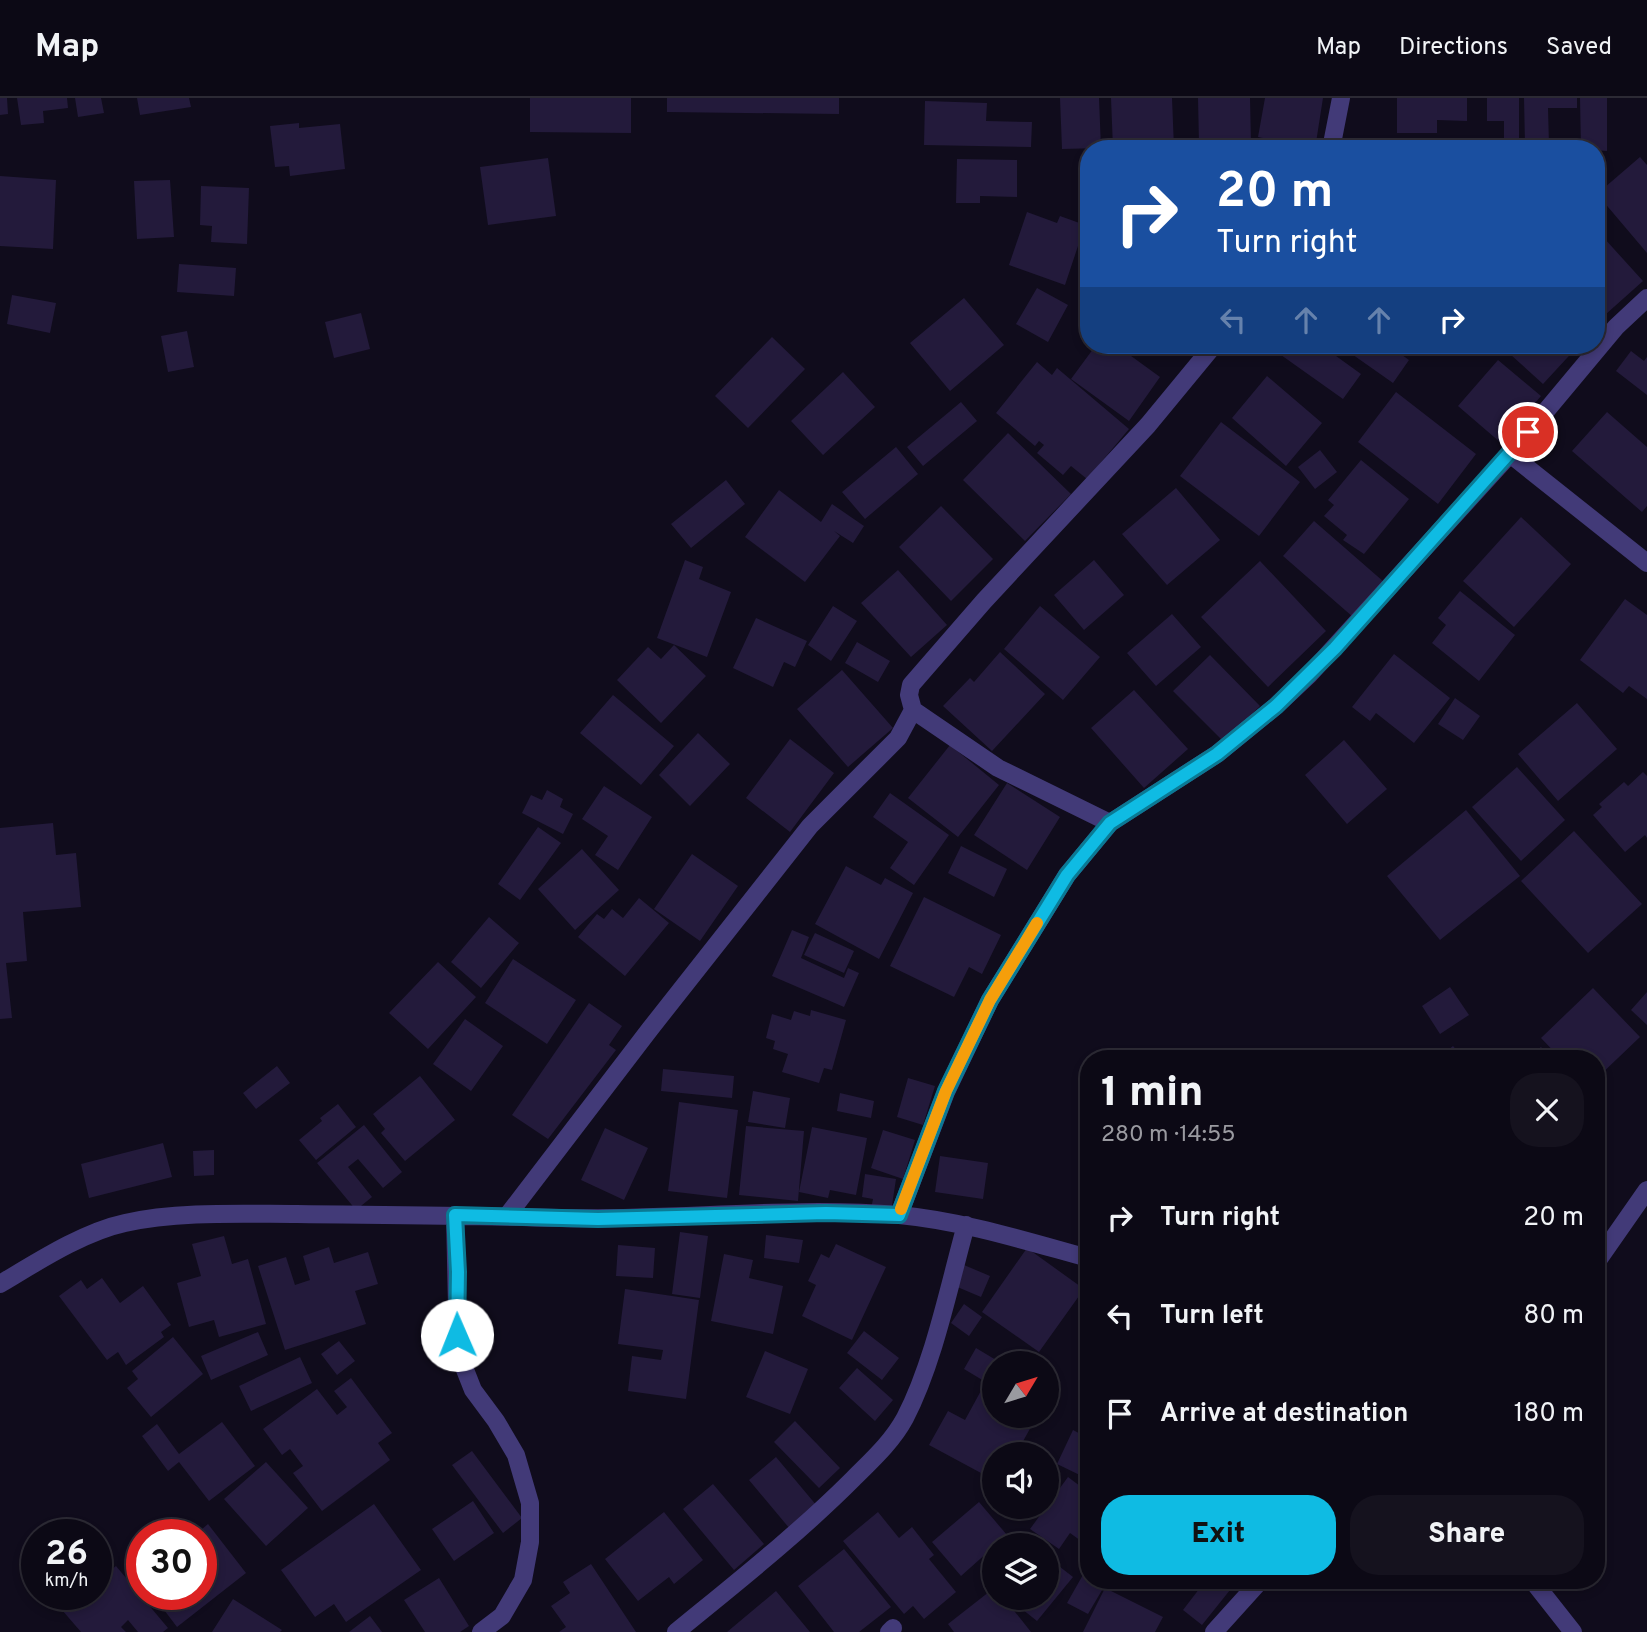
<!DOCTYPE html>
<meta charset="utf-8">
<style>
:root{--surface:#0c0915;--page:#15121e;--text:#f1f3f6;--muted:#9a9aa0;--line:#2c2a34;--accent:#0fbbe3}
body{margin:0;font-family:Overpass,sans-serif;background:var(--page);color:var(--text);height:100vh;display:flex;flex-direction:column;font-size:26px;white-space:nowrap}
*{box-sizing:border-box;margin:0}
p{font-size:23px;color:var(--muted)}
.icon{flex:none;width:38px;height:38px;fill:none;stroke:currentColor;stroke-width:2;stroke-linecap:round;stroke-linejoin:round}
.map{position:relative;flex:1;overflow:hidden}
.sheet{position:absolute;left:1080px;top:952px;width:525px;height:539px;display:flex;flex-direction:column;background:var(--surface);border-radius:28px;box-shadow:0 4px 10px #0003,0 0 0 2px var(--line)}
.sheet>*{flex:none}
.banner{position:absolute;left:1080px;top:42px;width:525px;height:214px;border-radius:28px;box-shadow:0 4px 10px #0003,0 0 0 2px var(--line);background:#1a4fa0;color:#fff;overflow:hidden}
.needle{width:46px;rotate:52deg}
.buttons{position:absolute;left:982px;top:1253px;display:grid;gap:14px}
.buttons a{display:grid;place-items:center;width:77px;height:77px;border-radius:50%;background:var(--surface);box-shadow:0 4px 10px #0003,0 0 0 2px var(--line);font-size:35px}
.speed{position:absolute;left:21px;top:1421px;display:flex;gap:14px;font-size:35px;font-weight:700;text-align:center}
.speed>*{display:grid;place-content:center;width:91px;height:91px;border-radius:50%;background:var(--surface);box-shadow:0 4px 10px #0003,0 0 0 2px var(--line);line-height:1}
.speed small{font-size:18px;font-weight:400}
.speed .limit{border:10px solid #d22;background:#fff;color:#111}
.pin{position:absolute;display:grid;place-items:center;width:60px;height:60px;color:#fff;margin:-30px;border:4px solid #fff;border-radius:50%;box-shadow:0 2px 7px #0007}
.me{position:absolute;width:77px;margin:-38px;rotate:359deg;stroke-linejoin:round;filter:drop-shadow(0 0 5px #0008)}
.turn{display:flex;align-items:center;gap:24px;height:147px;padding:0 21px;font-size:32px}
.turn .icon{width:91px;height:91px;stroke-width:2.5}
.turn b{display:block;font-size:49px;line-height:60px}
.lanes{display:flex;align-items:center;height:66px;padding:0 21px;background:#0003;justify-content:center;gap:35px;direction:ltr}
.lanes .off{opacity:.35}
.round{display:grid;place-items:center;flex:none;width:74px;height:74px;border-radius:28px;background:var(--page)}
.headline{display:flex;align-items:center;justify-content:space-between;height:119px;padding:0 21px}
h1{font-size:42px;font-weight:800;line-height:52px}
.cta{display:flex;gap:14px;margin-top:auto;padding:14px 21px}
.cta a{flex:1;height:80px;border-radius:28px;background:var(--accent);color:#111;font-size:28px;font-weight:800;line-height:80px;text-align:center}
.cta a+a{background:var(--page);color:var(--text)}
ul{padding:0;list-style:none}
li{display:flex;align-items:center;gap:21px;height:98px;padding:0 21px}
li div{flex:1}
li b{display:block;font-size:26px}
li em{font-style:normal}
header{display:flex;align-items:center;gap:42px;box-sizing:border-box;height:98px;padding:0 35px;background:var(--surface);border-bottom:2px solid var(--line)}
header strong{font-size:33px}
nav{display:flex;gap:38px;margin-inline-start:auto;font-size:24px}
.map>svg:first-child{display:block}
.building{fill:#231a3b}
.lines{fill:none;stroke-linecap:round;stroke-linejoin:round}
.minor{stroke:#423a78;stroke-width:18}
.route-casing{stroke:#0a7a94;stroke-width:18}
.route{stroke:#0fbbe3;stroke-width:12}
.slow{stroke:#f59e0b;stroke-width:12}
</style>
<header>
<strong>Map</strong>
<nav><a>Map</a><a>Directions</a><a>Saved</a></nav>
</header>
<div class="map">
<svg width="1647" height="1534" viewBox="0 0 1647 1534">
<rect width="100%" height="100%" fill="#100c1c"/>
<!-- building -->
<path class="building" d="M0 0H7L8 16 0 17Z
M17 0H67L68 10 43 13 44 25 21 27Z
M75 0H101L104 15 78 19Z
M137 0H189L191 9 140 17Z
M530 0H631V35L530 34Z
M667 0H839V16L667 14Z
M1060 0H1099L1101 50 1062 51Z
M1111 0H1172L1174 50 1113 51Z
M1198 0H1250L1251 46H1199Z
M1265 0H1323L1315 51H1294V47L1258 39Z
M1397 0H1467V23L1437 22V35H1397Z
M1487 0H1519V48H1504V23H1487Z
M1524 0H1577V10H1548L1549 47H1525Z
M1580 0H1607V53L1581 51Z
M925 3 987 5 986 23 1032 24 1031 49 924 47Z
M299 25V30L340 26 345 71 290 78 289 68 275 69 270 28Z
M1640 59 1647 67V155L1597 96Z
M548 60 556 118 488 127 480 69Z
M957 61 1017 62V99L980 98V105H956Z
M0 78 56 82 53 151 0 148Z
M170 82 174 139 137 141 134 83Z
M201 88 249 90 247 146 211 144 212 128 200 127Z
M1027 114 1057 125 1060 118 1085 127 1065 187 1009 167Z
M1604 140 1643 183 1596 225V147Z
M179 166 236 170 234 198 177 194Z
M1037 190 1068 207 1048 244 1016 226Z
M12 197 56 205 50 235 7 226Z
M964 200 1004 247 950 293 910 245Z
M361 215 370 251 334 260 325 224Z
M187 233 194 269 168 274 161 238Z
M772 239 805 271 748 330 715 298Z
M1096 247H1116L1160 279 1129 323 1071 281Z
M1289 247H1328L1325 250 1361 276 1343 301 1281 257Z
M1339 247H1388L1409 262 1393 285Z
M1500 247H1579L1543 286Z
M1631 253 1644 263 1647 259V297L1616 273Z
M1498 262 1541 298 1501 345 1458 308Z
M1037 264 1052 277 1057 270 1129 331 1087 381 1071 368 1063 377 1037 355 1044 347 1039 343 1035 348 996 315Z
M843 274 875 309 823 357 791 323Z
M1267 278 1322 325 1286 368 1232 320Z
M1396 294 1476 356 1438 406 1358 344Z
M961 304 977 323 923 368 907 349Z
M1607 314 1647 349V408L1642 414 1572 353Z
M1221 324 1300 384 1259 438 1180 378Z
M1008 335 1071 396 1025 443 963 382Z
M896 349 918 376 865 421 842 394Z
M1320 352 1337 374 1315 391 1298 369Z
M1361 362 1409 401 1364 456 1343 442 1347 437 1324 418 1334 407 1328 402Z
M726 382 745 406 691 450 671 426Z
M1176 390 1220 442 1167 487 1122 436Z
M779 392 821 424 832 406 864 428 853 445 834 433 840 438 805 484 745 439Z
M941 408 993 461 951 503 899 449Z
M1521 419 1571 466 1514 529 1463 483Z
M1314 423 1384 484 1353 519 1283 458Z
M685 462 703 469 699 481 731 494 707 559 657 540Z
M1094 462 1124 497 1084 532 1054 497Z
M1260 463 1326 533 1268 589 1201 519Z
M898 472 947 527 911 559 861 505Z
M1460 493 1515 537 1479 583 1432 545 1446 527 1438 520Z
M1625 501 1647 517V601L1629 588 1623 595 1580 562Z
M833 508 857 523 831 563 808 547Z
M1040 508 1100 559 1063 602 1004 551Z
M1172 516 1201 549 1156 588 1127 555Z
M756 520 807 543 795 569 784 564 773 589 733 570Z
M857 544 890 563 878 584 845 565Z
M674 547 706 578 661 625 617 582 648 549 661 561Z
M1000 554 1045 596 992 653 943 608 970 580 974 584Z
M1394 556 1450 600 1414 645 1376 615 1370 623 1352 609Z
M1210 557 1260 608 1224 644 1173 593Z
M842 572 893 630 848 669 797 611Z
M1134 592 1188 651 1144 690 1091 630Z
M613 597 674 648 641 687 580 635Z
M1455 600 1480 618 1463 642 1438 626Z
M1577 605 1617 651 1558 703 1518 656Z
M698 635 730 666 690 708 659 677Z
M790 641 834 675 790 734 746 700Z
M1344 642 1387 691 1347 726 1305 677Z
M950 647 999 687 958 739 908 700Z
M1517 669 1565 722 1521 763 1472 709Z
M1643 674 1647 678V740L1645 737 1625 754 1593 717 1602 709 1599 706 1624 684 1628 688Z
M1007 685 1060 719 1027 772 974 737Z
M604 688 652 719 618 772 595 757 608 738 582 721Z
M547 692 563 701 560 709 573 716 563 736 522 715 531 697 542 702Z
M890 695 949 737 914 787 890 770 908 744 873 719Z
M1466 712 1520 778 1440 842 1387 778Z
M53 725 56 757 76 755 81 809 23 814 27 863 6 865 12 920 0 921V730Z
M538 729 561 745 520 802 498 786Z
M1574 733 1642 806 1588 855 1521 783Z
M961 748 1007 771 994 799 948 775Z
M582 751 619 792 575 832 538 791Z
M692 756 738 788 700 843 654 811Z
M846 768 881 787 885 780 913 795 879 861 815 826Z
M924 799 1001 837 982 876 969 869 954 899 890 868Z
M639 800 669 825 625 878 578 839 597 816 604 821 612 811 623 820Z
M489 819 519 845 481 890 451 864Z
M792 832 809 839 801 860 844 880 848 870 859 875 844 909 772 878Z
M815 835 854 853 844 875 804 857Z
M513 861 576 902 547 946 485 905Z
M438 864 476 899 428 951 389 915Z
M1450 889 1469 917 1440 936 1422 908Z
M1593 890 1640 939 1596 981V961H1561L1541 940Z
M1647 894V927L1631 912Z
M589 905 622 928 609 947 616 952 548 1041 512 1017Z
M811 912 846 922 832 972 824 970 819 985 782 974 788 956 773 951 775 943 766 940 772 916 791 922 794 913 810 918Z
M465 921 503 948 471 993 433 966Z
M1453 948 1464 961H1437Z
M1541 949 1551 961H1528Z
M277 968 290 985 256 1011 243 995Z
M663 971 734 978 732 1000 661 993Z
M420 978 455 1022 405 1063 381 1035 385 1031 373 1016Z
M908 980 935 988 923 1027 897 1019Z
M753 993 790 1000 785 1030 748 1024Z
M840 995 874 1003 871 1020 837 1013Z
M679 1004 738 1012 727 1100 668 1093Z
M338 1006 356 1029 316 1062 299 1042 322 1023 320 1020Z
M364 1027 402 1074 383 1090 358 1061 348 1069 372 1099 356 1112 317 1065Z
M746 1028 804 1033 798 1103 739 1097Z
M812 1029 867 1040 856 1097 830 1092 828 1100 799 1094Z
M605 1030 648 1050 624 1102 581 1082Z
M883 1032 915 1042 903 1081 871 1070Z
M163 1045 172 1079 89 1100 81 1066Z
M214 1052V1077L194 1078 193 1053Z
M940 1058 988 1065 983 1101 935 1094Z
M865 1076 896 1081 891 1114 871 1111 873 1101 862 1099Z
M680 1134 708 1138 700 1200 672 1196Z
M766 1137 803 1142 799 1165 764 1160Z
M224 1138 232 1166 248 1161 266 1226 219 1239 214 1222 189 1229 177 1185 201 1178 192 1146Z
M836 1146 886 1169 852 1242 802 1218 816 1187 808 1183 821 1156 829 1160Z
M618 1147 655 1150 653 1180 616 1178Z
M329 1149 334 1165 368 1154 378 1186 355 1193 366 1226 285 1252 258 1168 286 1159 295 1187 310 1182 303 1158Z
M1027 1150 1084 1191 1039 1254 982 1214Z
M724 1156 753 1162 749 1180 783 1188 773 1236 711 1223Z
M964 1167 990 1178 981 1199 955 1188Z
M102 1180 120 1205 143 1188 171 1227 161 1234 164 1239 126 1267 118 1254 107 1262 59 1198 81 1182 87 1191Z
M625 1191 699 1202 686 1301 628 1293 632 1258 661 1262 663 1252 618 1246Z
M964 1206 982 1219 969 1238 951 1225Z
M864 1233 899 1260 882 1282 847 1255Z
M258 1234 268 1257 211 1282 201 1258Z
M173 1239 203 1276 151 1319 127 1290 138 1281 132 1273Z
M339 1243 355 1263 337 1277 321 1256Z
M976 1250 1001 1265H994V1289L964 1271Z
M765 1253 808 1271 790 1316 746 1299Z
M300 1259 312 1285 251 1313 239 1288Z
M857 1270 893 1302 875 1323 839 1290Z
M351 1280 392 1335 378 1345 390 1362 322 1413 293 1375 303 1368 290 1351 282 1357 263 1331 317 1291 337 1317 347 1309 334 1293Z
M983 1289 994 1295V1318H1037L1016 1356H994V1382L929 1347 948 1313 965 1322Z
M795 1323 840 1370 819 1390 774 1344Z
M222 1324 255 1368 209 1403 179 1364 168 1373 142 1338 157 1326 179 1356Z
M1073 1332 1088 1340V1381L1057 1366Z
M472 1353 522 1420 503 1435 452 1367Z
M776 1359 817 1408 790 1431 749 1382Z
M266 1364 308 1410 266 1448 224 1401Z
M1068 1379 1088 1394V1448L1070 1435 1059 1451 1030 1431Z
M713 1386 764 1446 734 1472 683 1411Z
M473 1403 494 1435 454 1463 432 1431Z
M979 1404 1007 1437 961 1478 932 1444Z
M374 1406 421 1472 346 1524 334 1506 315 1519 281 1472Z
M664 1414 703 1462 674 1486 669 1479 638 1503 605 1461Z
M878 1414 899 1440 912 1429 934 1457 929 1461 956 1494 924 1521 913 1508 904 1516 843 1443Z
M208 1426 246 1475 177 1529 152 1496H201V1437H195Z
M1020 1436 1034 1447H1011Z
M844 1451 891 1509 859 1534H834L798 1488Z
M1046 1458 1073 1479 1037 1523 1008 1500H1046Z
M591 1466 636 1534H559L566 1529 551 1508 570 1495 563 1484Z
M116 1468 168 1530 163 1534H138L128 1522 121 1529 126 1534H81L62 1512 81 1496H96V1484Z
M1084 1475 1088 1478V1482H1096L1105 1487 1088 1516 1067 1505Z
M439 1480 469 1528 460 1534H425L404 1502Z
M1206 1482H1238L1202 1527 1183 1512Z
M994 1490V1500H1004L1031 1534H954L948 1526Z
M1105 1490 1163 1519 1155 1534H1083Z
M776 1493 810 1534H727Z
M233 1501 282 1532 280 1534H212Z
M370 1518 382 1534H349Z"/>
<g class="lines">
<!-- minor -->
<path class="minor" d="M1331 51 1341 0
M1510 356 1647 465
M913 612 998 670 1110 725
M455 1117 458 1254 473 1292 496 1323 516 1357 530 1405V1444L523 1482 502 1518 481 1534
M899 1117 946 994 990 902 1067 777 1110 725 1217 656 1276 608 1309 577 1510 356 1616 229 1647 200
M507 1118 650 931 810 728 898 640 913 612 909 597 911 587 984 503 1148 327 1214 247
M1596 1165 1647 1092
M0 1186C37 1164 83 1134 125 1125 177 1113 243 1116 297 1116 384 1117 471 1117 559 1120 672 1123 786 1108 899 1117 963 1123 1026 1143 1088 1160
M1532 1482 1573 1534
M676 1534C737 1484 798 1436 853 1381 872 1362 892 1344 905 1320 934 1264 949 1188 966 1127
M889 1534 893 1530
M1214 1534 1261 1482"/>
</g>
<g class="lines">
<!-- route casing -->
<g class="route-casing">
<path id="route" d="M457 1237 458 1174 455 1117 598 1121 826 1115 899 1117 946 993 990 902 1067 777 1110 725 1217 656 1276 608 1335 550 1528 334"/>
</g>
<!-- route -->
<use href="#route" class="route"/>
<!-- slow -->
<path class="slow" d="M901 1111 946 993 990 902 1037 825"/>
</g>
</svg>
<div class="buttons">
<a><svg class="needle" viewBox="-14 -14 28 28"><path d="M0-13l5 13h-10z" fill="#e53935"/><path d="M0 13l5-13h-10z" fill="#9a9aa0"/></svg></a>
<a><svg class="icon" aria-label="sound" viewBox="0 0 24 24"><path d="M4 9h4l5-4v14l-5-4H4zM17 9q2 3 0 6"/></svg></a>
<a><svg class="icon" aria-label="layers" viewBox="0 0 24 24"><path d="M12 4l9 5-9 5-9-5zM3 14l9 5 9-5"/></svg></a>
</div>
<div class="speed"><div>26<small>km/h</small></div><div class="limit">30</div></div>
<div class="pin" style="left:1528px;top:334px;background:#d93025"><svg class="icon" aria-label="arrive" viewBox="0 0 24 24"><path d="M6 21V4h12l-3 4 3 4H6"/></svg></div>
<svg class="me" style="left:457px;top:1237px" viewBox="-20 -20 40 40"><circle r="19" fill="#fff"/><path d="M0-13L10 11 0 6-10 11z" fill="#0fbbe3"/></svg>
<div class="banner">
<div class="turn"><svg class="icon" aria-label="right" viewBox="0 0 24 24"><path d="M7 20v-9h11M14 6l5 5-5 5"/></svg><div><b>20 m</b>Turn right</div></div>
<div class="lanes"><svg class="icon off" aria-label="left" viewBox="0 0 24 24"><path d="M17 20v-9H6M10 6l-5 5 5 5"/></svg><svg class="icon off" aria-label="ahead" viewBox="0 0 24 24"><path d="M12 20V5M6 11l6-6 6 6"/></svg><svg class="icon off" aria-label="ahead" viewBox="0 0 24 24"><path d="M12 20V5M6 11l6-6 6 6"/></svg><svg class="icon" aria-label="right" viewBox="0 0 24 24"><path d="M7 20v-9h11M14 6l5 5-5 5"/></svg></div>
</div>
<section class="sheet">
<div class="headline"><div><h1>1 min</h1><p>280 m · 14:55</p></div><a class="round"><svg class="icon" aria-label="close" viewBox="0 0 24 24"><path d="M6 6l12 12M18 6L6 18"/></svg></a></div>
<ul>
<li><svg class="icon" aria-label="right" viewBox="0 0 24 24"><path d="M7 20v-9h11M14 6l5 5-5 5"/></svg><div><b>Turn right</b></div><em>20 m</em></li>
<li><svg class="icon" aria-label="left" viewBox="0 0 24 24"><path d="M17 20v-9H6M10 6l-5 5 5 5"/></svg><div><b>Turn left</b></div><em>80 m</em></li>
<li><svg class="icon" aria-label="arrive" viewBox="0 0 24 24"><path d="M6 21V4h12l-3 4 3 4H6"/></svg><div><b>Arrive at destination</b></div><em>180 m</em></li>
</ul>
<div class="cta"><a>Exit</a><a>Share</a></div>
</section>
</div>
